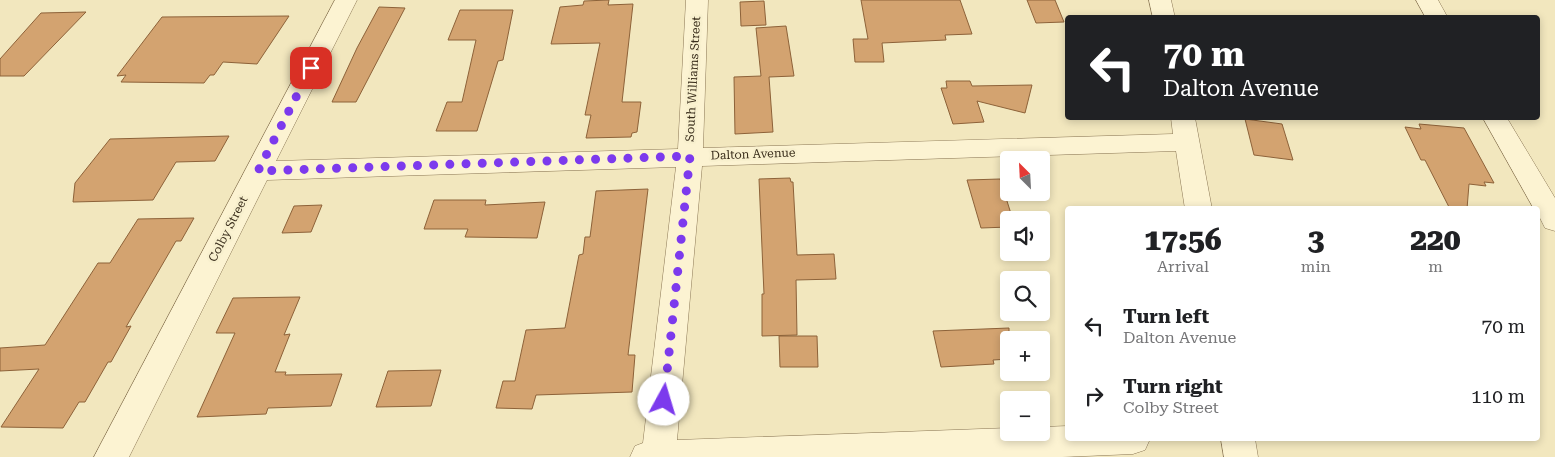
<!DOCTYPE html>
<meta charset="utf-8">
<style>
:root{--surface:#fff;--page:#f2f2f2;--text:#202124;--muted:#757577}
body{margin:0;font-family:"Roboto Serif",serif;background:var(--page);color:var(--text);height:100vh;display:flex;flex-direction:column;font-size:19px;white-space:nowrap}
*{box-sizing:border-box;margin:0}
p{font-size:16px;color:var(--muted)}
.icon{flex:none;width:28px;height:28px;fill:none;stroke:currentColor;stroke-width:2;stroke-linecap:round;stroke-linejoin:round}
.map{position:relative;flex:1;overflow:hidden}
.details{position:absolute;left:1065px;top:206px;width:475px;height:235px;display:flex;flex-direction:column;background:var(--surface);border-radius:5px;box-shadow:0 2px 8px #0003}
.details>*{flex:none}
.hud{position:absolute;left:1065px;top:15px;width:475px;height:105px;border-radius:5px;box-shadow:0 2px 8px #0003;background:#202124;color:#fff;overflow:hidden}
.needle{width:32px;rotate:336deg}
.buttons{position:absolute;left:1000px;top:151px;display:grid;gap:10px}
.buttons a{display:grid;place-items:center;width:50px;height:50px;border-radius:5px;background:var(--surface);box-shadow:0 2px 8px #0003;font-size:25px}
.pin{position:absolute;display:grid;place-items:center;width:42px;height:42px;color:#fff;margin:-21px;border-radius:10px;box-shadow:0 2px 8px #0006}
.me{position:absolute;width:55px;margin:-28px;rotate:6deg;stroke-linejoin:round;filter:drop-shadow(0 0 4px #0008)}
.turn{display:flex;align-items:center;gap:18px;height:105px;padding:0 15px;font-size:22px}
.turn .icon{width:65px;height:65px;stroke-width:2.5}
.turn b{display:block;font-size:35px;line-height:42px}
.eta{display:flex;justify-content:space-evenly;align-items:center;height:85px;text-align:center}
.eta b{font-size:30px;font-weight:800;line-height:35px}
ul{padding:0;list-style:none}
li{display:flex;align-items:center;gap:15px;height:70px;padding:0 15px}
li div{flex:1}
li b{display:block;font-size:19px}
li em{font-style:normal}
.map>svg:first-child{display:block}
.building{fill:#d3a370;stroke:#8d6239}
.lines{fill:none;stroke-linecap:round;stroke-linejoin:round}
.minor-casing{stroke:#8b7755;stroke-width:1}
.minor{fill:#fcf3d2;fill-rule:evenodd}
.route{stroke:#7c3aed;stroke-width:9;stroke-dasharray:0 16.2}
.labels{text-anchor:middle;stroke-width:5;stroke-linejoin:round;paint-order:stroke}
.street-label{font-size:12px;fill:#392d1b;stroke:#f8f0ce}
</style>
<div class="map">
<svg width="1555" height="457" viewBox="0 0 1555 457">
<rect width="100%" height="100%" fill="#f2e7be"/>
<!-- building -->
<path class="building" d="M609 0 608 5 633 4 622 102H641L637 132 632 133 631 137 586 138 591 115H585L600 43 551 44 560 7 583 5 584 1Z
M861 0H960L972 34 945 35 946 40 882 43 884 62H855L853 39H868Z
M1027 0H1055L1064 22 1036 23Z
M764 1 766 25 741 26 740 2Z
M379 7 405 8 356 102H332L357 48Z
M460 10H513L503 60 498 61 477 131H436L447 102H462L476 40H448Z
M86 12 24 76H0V59L41 13Z
M289 16 257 64 223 62 214 75H210L204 83 121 82 126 75 117 76 162 17Z
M786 26 794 76 769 77 773 132 735 134 734 77 761 76 756 28Z
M946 81H970L972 86 1032 85 1025 113 977 101 984 122 953 124 941 88H947Z
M1245 119 1282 124 1293 160 1254 155Z
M1419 124 1464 128 1494 183 1484 182 1486 186 1469 184 1467 209H1450L1425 160H1421L1405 127 1421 129Z
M229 136 215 161 176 162 153 200 73 202 75 183 110 139Z
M790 178 791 182H793L797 255 834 254 836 279 796 280 797 335 762 336V294H764L759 179Z
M1000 179 1013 220H1009V227L981 228 967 180Z
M648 189 628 355H635L632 392 536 395 532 409 496 408 503 381H515L526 330 565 328 579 255 583 254 585 237H590L596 191Z
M434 200H486L485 205 545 202 537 238 465 237 468 229H424Z
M322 205 311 232 282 233 294 206Z
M194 218 181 241H176L126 327 131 326 111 362H108L85 402H79L63 428 1 427 39 369 0 371V348L45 345 98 263H110L138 219Z
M300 297 284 335 290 334 275 372H286L285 375 342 374 331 406 268 408 266 414 197 417 235 333H216L233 298Z
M1009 328V359L993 360 994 364 941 367 933 331Z
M779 336H817L818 367H780Z
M441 370 431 406 376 407 388 371Z"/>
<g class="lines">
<!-- minor casing -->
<g class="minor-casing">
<path id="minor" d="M335 0H357L276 161 678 149 686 0H708L703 148 1173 134 1171 118H1195L1212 209H1185L1176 151 702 166 677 440 1009 428V432H1041V427L1068 426V439H1150L1145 450 1133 454 1062 457H630L635 446 643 443 676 167 267 180 129 457H94Z
M1149 0H1171L1175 18H1153Z
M1416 0H1438L1448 18H1426Z
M1483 118H1507L1555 198V231L1545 228 1538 214V209H1534Z
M1221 439H1255L1258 457H1224Z"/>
</g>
<!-- minor -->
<use href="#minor" class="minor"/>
</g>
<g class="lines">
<!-- route -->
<path class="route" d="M311 68 258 171 690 156 664 400"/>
</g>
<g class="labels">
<!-- street labels -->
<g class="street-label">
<text transform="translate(693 79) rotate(-87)" y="4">South Williams Street</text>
<text transform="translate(753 154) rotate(-2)" y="4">Dalton Avenue</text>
<text transform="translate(228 229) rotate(-63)" y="4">Colby Street</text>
</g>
</g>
</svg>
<div class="buttons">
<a><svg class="needle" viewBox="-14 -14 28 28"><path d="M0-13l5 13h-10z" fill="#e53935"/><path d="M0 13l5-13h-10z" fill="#757577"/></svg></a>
<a><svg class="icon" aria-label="sound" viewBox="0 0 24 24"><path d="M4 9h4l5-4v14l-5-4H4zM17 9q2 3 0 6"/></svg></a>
<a><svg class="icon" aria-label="search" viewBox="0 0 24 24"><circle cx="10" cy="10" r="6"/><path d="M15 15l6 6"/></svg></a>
<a>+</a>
<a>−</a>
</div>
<div class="pin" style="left:311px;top:68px;background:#d93025"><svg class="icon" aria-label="arrive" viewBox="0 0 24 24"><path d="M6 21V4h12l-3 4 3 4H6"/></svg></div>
<svg class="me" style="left:664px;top:400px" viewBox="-20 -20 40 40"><circle r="19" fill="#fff"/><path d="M0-13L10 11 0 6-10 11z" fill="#7c3aed"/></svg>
<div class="hud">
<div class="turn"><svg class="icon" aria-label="left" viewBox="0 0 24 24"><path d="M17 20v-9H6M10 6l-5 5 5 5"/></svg><div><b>70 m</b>Dalton Avenue</div></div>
</div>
<section class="details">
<div class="eta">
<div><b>17:56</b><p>Arrival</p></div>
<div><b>3</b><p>min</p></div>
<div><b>220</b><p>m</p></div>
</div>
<ul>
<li><svg class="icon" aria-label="left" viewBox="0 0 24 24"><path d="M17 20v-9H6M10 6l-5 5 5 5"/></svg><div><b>Turn left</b><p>Dalton Avenue</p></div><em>70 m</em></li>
<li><svg class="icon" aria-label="right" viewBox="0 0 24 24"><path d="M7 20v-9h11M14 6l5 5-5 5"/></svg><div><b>Turn right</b><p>Colby Street</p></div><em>110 m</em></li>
</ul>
</section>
</div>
